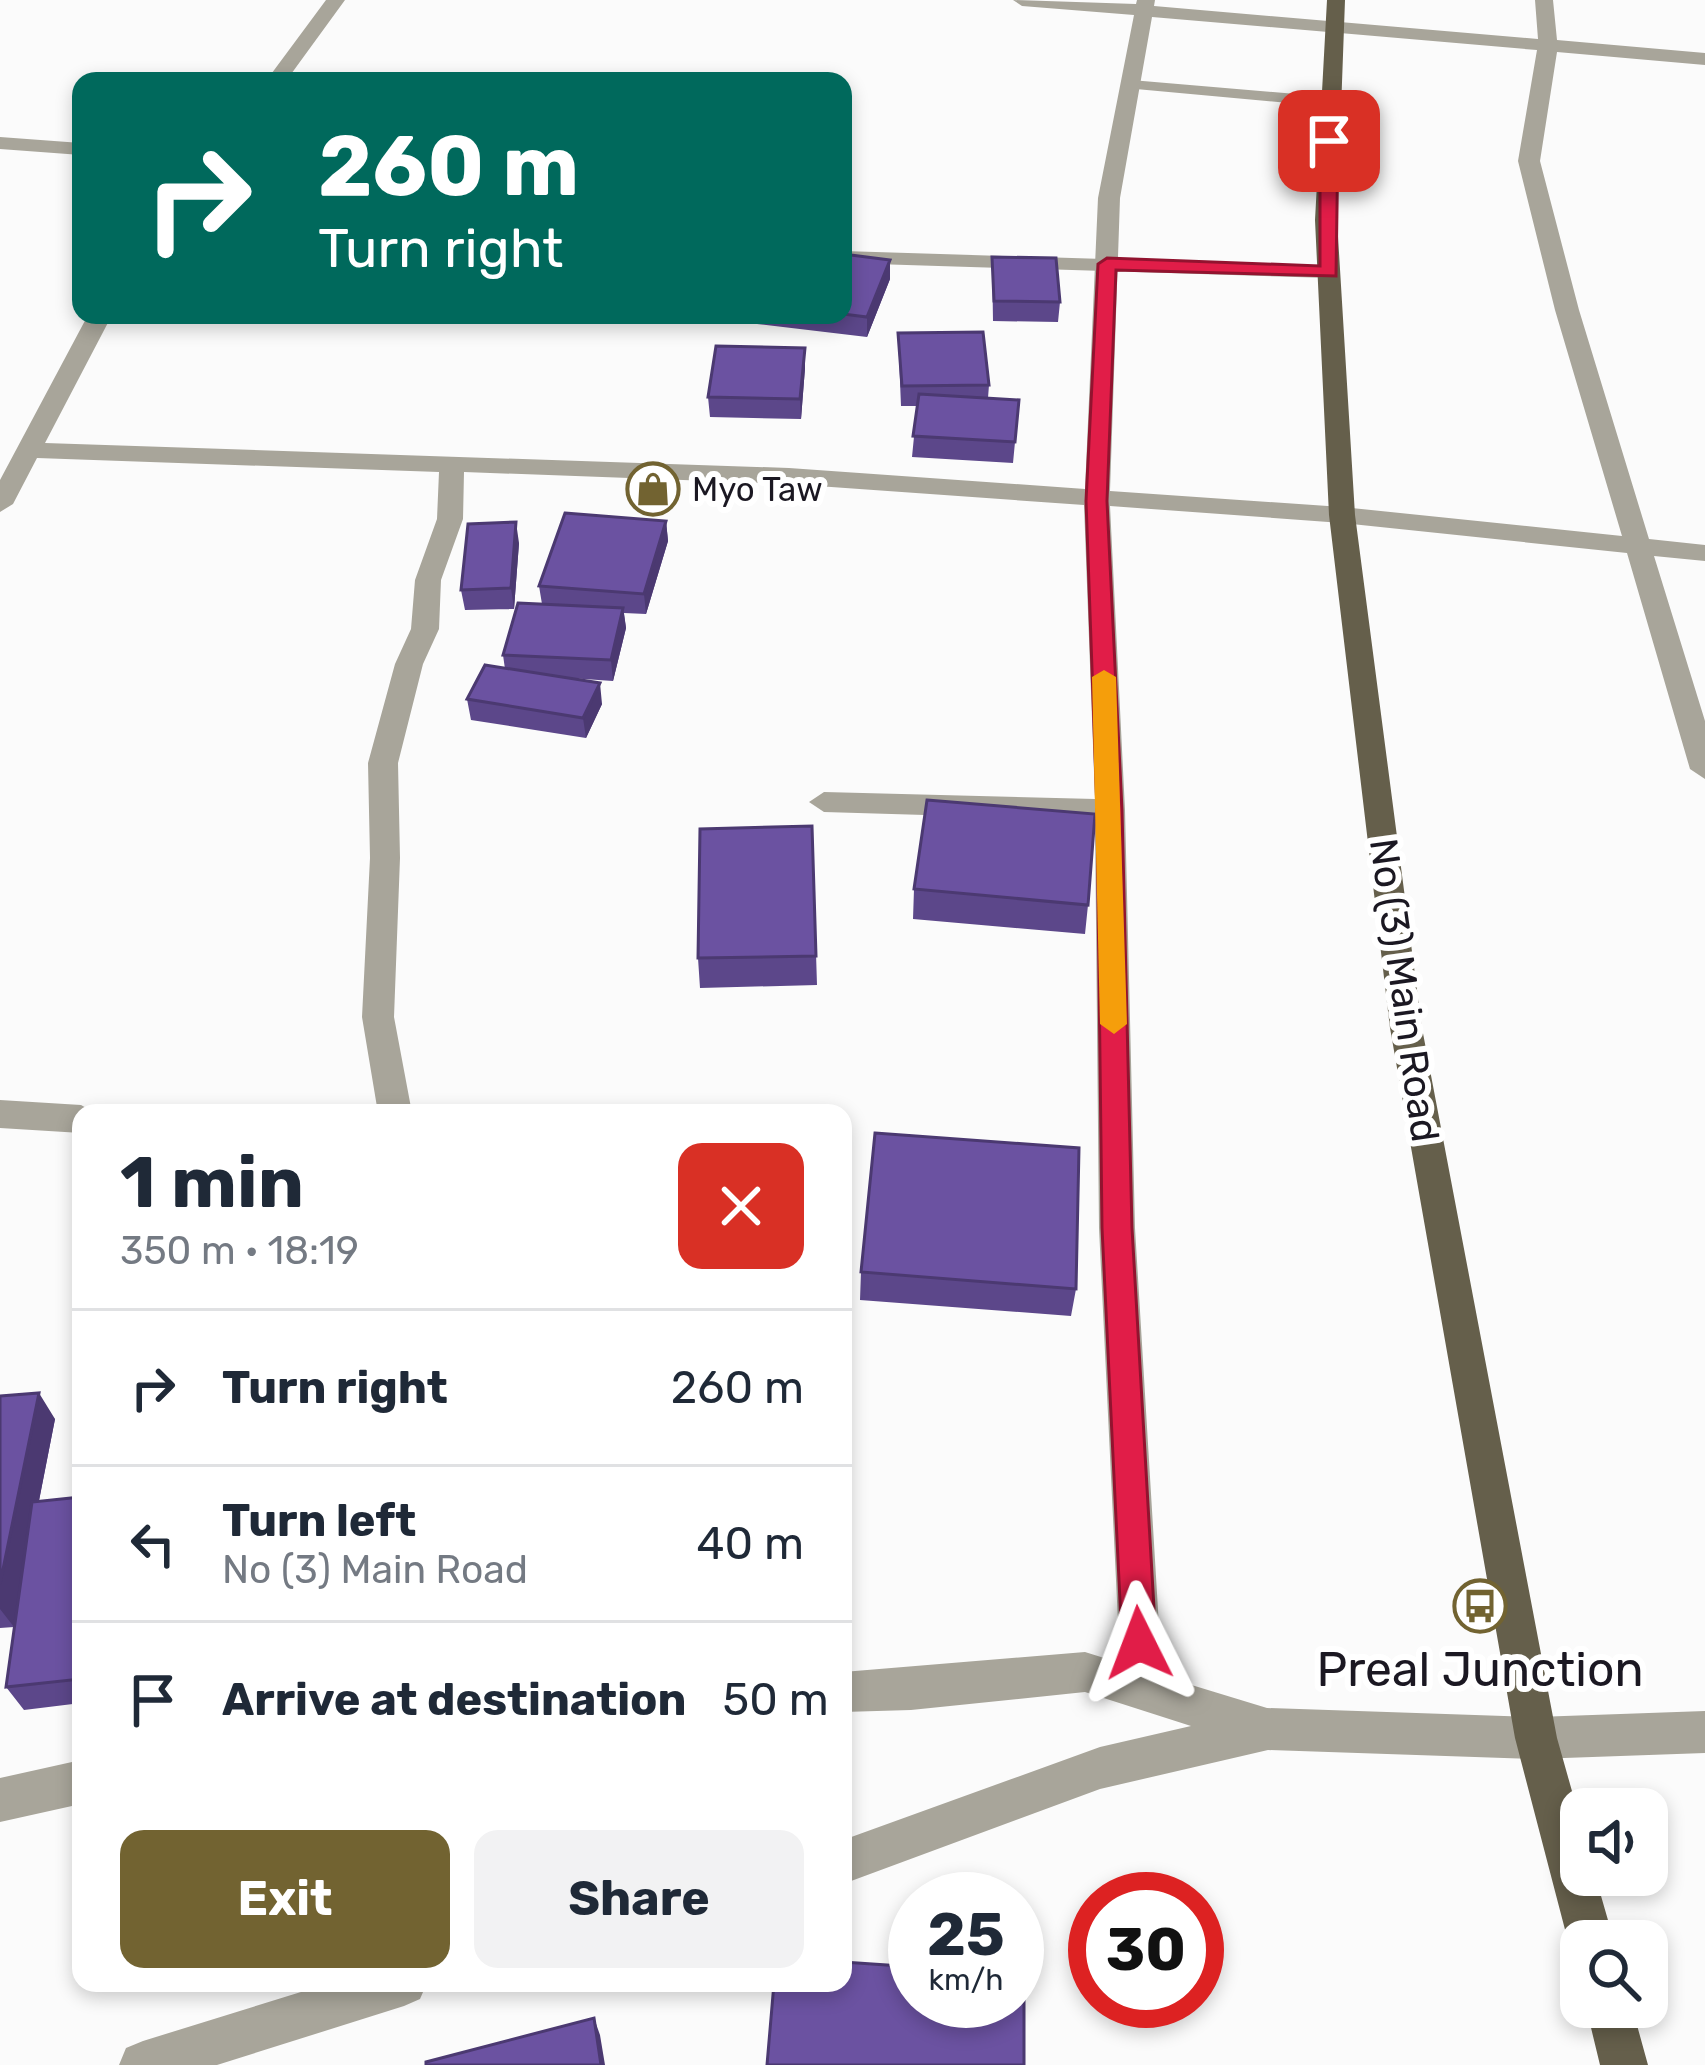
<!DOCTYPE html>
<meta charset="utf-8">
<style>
:root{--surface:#fff;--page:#f2f2f3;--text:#1f2937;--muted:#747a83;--line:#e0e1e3;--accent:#726331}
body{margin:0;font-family:Rubik,sans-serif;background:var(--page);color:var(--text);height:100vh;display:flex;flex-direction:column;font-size:45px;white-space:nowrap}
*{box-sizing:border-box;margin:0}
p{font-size:39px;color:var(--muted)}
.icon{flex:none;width:66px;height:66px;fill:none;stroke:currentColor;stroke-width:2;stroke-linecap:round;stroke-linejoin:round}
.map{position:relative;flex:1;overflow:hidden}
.details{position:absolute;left:72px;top:1104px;width:780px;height:888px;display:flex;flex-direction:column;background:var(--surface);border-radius:24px;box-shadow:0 6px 18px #0003}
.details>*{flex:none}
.banner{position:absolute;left:72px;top:72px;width:780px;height:252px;border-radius:24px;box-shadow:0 6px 18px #0003;background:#00695c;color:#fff;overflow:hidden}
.controls{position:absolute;left:1560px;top:1788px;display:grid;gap:24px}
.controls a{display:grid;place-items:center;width:108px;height:108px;border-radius:24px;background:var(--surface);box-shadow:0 6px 18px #0003;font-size:60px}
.speed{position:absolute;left:888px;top:1872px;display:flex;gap:24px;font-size:60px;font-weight:700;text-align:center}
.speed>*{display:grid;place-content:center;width:156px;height:156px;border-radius:50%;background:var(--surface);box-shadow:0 6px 18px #0003;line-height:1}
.speed small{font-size:30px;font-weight:400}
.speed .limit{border:18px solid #d22;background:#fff;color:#111}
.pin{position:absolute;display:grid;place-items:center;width:102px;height:102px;color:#fff;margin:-51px;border-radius:24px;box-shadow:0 6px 18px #0006}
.me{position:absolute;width:132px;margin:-66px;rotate:357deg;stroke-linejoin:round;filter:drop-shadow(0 0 9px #0008)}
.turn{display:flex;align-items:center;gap:42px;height:252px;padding:0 48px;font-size:54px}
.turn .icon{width:156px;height:156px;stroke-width:2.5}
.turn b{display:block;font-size:84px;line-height:102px}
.round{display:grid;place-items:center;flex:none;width:126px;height:126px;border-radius:24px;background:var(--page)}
.summary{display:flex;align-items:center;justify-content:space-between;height:204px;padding:0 48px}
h1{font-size:72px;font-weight:700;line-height:90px}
.button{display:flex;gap:24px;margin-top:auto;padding:24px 48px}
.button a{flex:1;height:138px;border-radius:24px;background:var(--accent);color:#fff;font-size:48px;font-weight:700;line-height:138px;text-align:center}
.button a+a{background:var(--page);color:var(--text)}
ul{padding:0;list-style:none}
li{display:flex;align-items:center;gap:36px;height:156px;padding:0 48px;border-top:3px solid var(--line)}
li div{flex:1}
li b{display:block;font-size:45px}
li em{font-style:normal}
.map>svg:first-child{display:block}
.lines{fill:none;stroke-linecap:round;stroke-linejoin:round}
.service{fill:#a8a59a;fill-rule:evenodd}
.minor{fill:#a8a59a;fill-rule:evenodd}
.tertiary{fill:#a8a59a;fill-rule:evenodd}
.primary{fill:#655f4b;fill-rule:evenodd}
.wall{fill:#5c478a}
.shaded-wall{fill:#4b3971}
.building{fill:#6b52a1;stroke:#4b3971;stroke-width:3}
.route{fill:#e11d48;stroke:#92132f;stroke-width:3}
.slow{fill:#f59e0b}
.labels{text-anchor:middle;stroke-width:12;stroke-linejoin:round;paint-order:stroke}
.far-poi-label{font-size:33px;fill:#1b1822;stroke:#fff;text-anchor:start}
.street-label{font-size:39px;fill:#1b1822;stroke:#fff}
.near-poi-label{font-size:48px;fill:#1b1822;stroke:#fff}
</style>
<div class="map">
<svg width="1705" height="2065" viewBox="0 0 1705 2065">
<rect width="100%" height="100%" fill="#fbfbfb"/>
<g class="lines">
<!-- service -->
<path class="service" d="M1131 80 1331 97 1339 102 1331 107 1125 88 1123 85Z
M843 251 1329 266 1338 272 1329 278 843 263Z"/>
<!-- minor -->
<path class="minor" d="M326 0H345L286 81H266Z
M1013 0 1136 4 1137 0H1155L1154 6 1538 39 1535 0H1553L1557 40 1705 53V65L1557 52 1540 161 1579 310 1649 539 1705 545V561L1654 556 1705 721V779L1690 769 1627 553 1342 523 1110 506 1125 810 1135 1228 1162 1676 1267 1708 1536 1717 1551 1723 1557 1738 1551 1753 1536 1759 1268 1750 1100 1789 843 1884V1840L1100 1747 1191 1726 1085 1692 911 1710 843 1712V1672L1085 1652 1120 1663 1099 1228 1095 820 824 812 809 802 824 792 1095 799 1084 505 789 484 464 472 463 519 441 580 439 629 423 664 398 763 400 858 394 1017 412 1113H378L362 1017 370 858 368 763 395 664 411 629 415 580 437 519 439 472 37 458 13 504 0 512V480L88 315H112L45 443 789 468 1085 489 1098 198 1134 15 1022 6ZM1152 17 1537 50 1518 161 1555 310 1622 536 1342 507 1110 491 1120 198Z
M0 137 81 143V155L0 149Z
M0 1100 81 1105 95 1113H81V1133L0 1128Z
M81 1760V1804L0 1822V1778Z
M330 1983H427L420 1999 404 2006 217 2065H119L126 2048 143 2041Z"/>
<!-- tertiary -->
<path class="tertiary" d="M1705 1711V1753L1536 1759 1521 1753 1515 1738 1521 1723 1536 1717Z"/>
<!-- primary -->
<path class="primary" d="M1327 0H1345L1337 220 1355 515 1422 1028 1557 1738 1581 1823V1875H1595L1614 1941H1581V1960L1568 1941 1515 1738 1390 1028 1329 515 1315 220Z
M1586 2007H1632L1648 2065H1600Z"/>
</g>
<!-- wall -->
<path class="wall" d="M992 257 1060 302 1058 322 993 321Z
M890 260V279L867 337 757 324 756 315H843Z
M898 333 989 385 988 398 1019 400 1013 463 912 457 917 406H901Z
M805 348V368L801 419 710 417 708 397Z
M666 521 668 541 646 614 624 613 626 628 613 681 569 678 602 704 586 738 471 720 467 699 505 669 503 655 542 604 539 586Z
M519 543 514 609 465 610 461 590Z
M812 826 817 985 700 988 698 958Z
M914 889 1088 905 1085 934 913 919Z
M861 1272 1076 1289 1071 1316 860 1300Z
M0 1396 55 1419 39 1501 81 1497V1703L24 1710 6 1687 14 1627 0 1628Z"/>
<!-- shaded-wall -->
<path class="shaded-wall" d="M890 260V279L867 337V317Z
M805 348V368L801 419 800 399Z
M666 521 668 541 646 614 644 594Z
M516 522 519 543 514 609 511 588Z
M623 608 626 628 613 681 611 660Z
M600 683 602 704 586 738 583 718Z
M39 1393 55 1419 14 1627 0 1609V1584Z
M594 2018 600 2035 605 2065H601Z"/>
<!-- building -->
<path class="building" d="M843 254 890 260 867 317 843 314Z
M992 257 1056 258 1060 302 994 301Z
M983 332 989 385 902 386 898 333Z
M716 346 805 348 800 399 708 397Z
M919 394 1019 400 1015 442 913 436Z
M565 513 666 521 644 594 539 586Z
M516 522 511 588 461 590 468 524Z
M518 603 623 608 611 660 503 655Z
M485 665 600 683 583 718 467 699Z
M927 800 1095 814 1088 905 914 889Z
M812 826 816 956 698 958 700 829Z
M875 1133 1079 1148 1076 1289 861 1272Z
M39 1393 0 1584V1396Z
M81 1497V1679L6 1687 32 1502Z
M843 1962 915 1967V2001H1017V1974L1024 1975V2065H767L774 1983H843Z
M594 2018 601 2065H426V2062Z"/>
<!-- route -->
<path class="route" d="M1329 136 1338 141 1336 276 1116 270 1107 501 1122 810 1132 1228 1156 1643 1151 1654 1139 1659 1127 1654 1122 1643 1102 1228 1097 810 1086 501 1098 264 1107 258 1320 266V141Z"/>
<!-- slow -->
<path class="slow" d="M1104 670 1116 677 1127 1024 1114 1034 1100 1024 1092 677Z"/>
<!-- icons -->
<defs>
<g id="shop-ring" transform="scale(2.7)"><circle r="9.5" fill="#fff" stroke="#726331" stroke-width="1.5"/><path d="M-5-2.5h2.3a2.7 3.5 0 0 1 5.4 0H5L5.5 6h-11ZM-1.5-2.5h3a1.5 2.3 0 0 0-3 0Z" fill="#726331"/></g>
<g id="bus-ring" transform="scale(2.7)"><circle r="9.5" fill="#fff" stroke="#726331" stroke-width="1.5"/><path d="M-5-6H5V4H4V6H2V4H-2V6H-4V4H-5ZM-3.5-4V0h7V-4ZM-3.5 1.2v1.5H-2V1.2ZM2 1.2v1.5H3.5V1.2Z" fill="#726331"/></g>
</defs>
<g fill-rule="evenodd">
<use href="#shop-ring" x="653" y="489"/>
<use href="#bus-ring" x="1480" y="1606"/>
</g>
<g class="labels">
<!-- far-poi labels -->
<g class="far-poi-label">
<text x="692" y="501">Myo Taw</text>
</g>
<!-- street labels -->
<g class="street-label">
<text transform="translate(1405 990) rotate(82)" y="14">No (3) Main Road</text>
</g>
<!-- near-poi labels -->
<g class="near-poi-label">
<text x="1480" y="1686">Preal Junction</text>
</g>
</g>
</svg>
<div class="controls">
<a><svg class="icon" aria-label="sound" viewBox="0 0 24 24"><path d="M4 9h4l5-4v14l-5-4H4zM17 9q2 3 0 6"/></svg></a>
<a><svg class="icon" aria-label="search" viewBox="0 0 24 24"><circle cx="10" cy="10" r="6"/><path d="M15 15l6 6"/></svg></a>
</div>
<div class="speed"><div>25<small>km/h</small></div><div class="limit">30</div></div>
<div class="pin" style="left:1329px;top:141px;background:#d93025"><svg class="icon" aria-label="arrive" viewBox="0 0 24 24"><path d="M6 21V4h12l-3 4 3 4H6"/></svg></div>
<svg class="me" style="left:1139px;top:1643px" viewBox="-20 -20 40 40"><path d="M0-17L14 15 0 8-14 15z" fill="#e11d48" stroke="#fff" stroke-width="4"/></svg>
<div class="banner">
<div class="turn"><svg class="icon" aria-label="right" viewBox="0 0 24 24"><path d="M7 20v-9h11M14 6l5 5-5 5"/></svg><div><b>260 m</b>Turn right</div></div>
</div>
<section class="details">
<div class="summary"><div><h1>1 min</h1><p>350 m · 18:19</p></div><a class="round" style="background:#d93025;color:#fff"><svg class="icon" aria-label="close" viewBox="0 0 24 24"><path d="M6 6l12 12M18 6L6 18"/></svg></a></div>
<ul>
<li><svg class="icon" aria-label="right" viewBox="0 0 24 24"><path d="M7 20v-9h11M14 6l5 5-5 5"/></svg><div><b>Turn right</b></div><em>260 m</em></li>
<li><svg class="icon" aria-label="left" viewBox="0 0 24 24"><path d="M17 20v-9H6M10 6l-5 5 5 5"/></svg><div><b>Turn left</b><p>No (3) Main Road</p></div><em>40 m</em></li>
<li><svg class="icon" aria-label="arrive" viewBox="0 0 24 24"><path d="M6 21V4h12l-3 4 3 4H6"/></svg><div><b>Arrive at destination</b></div><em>50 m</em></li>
</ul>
<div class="button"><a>Exit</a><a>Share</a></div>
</section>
</div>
